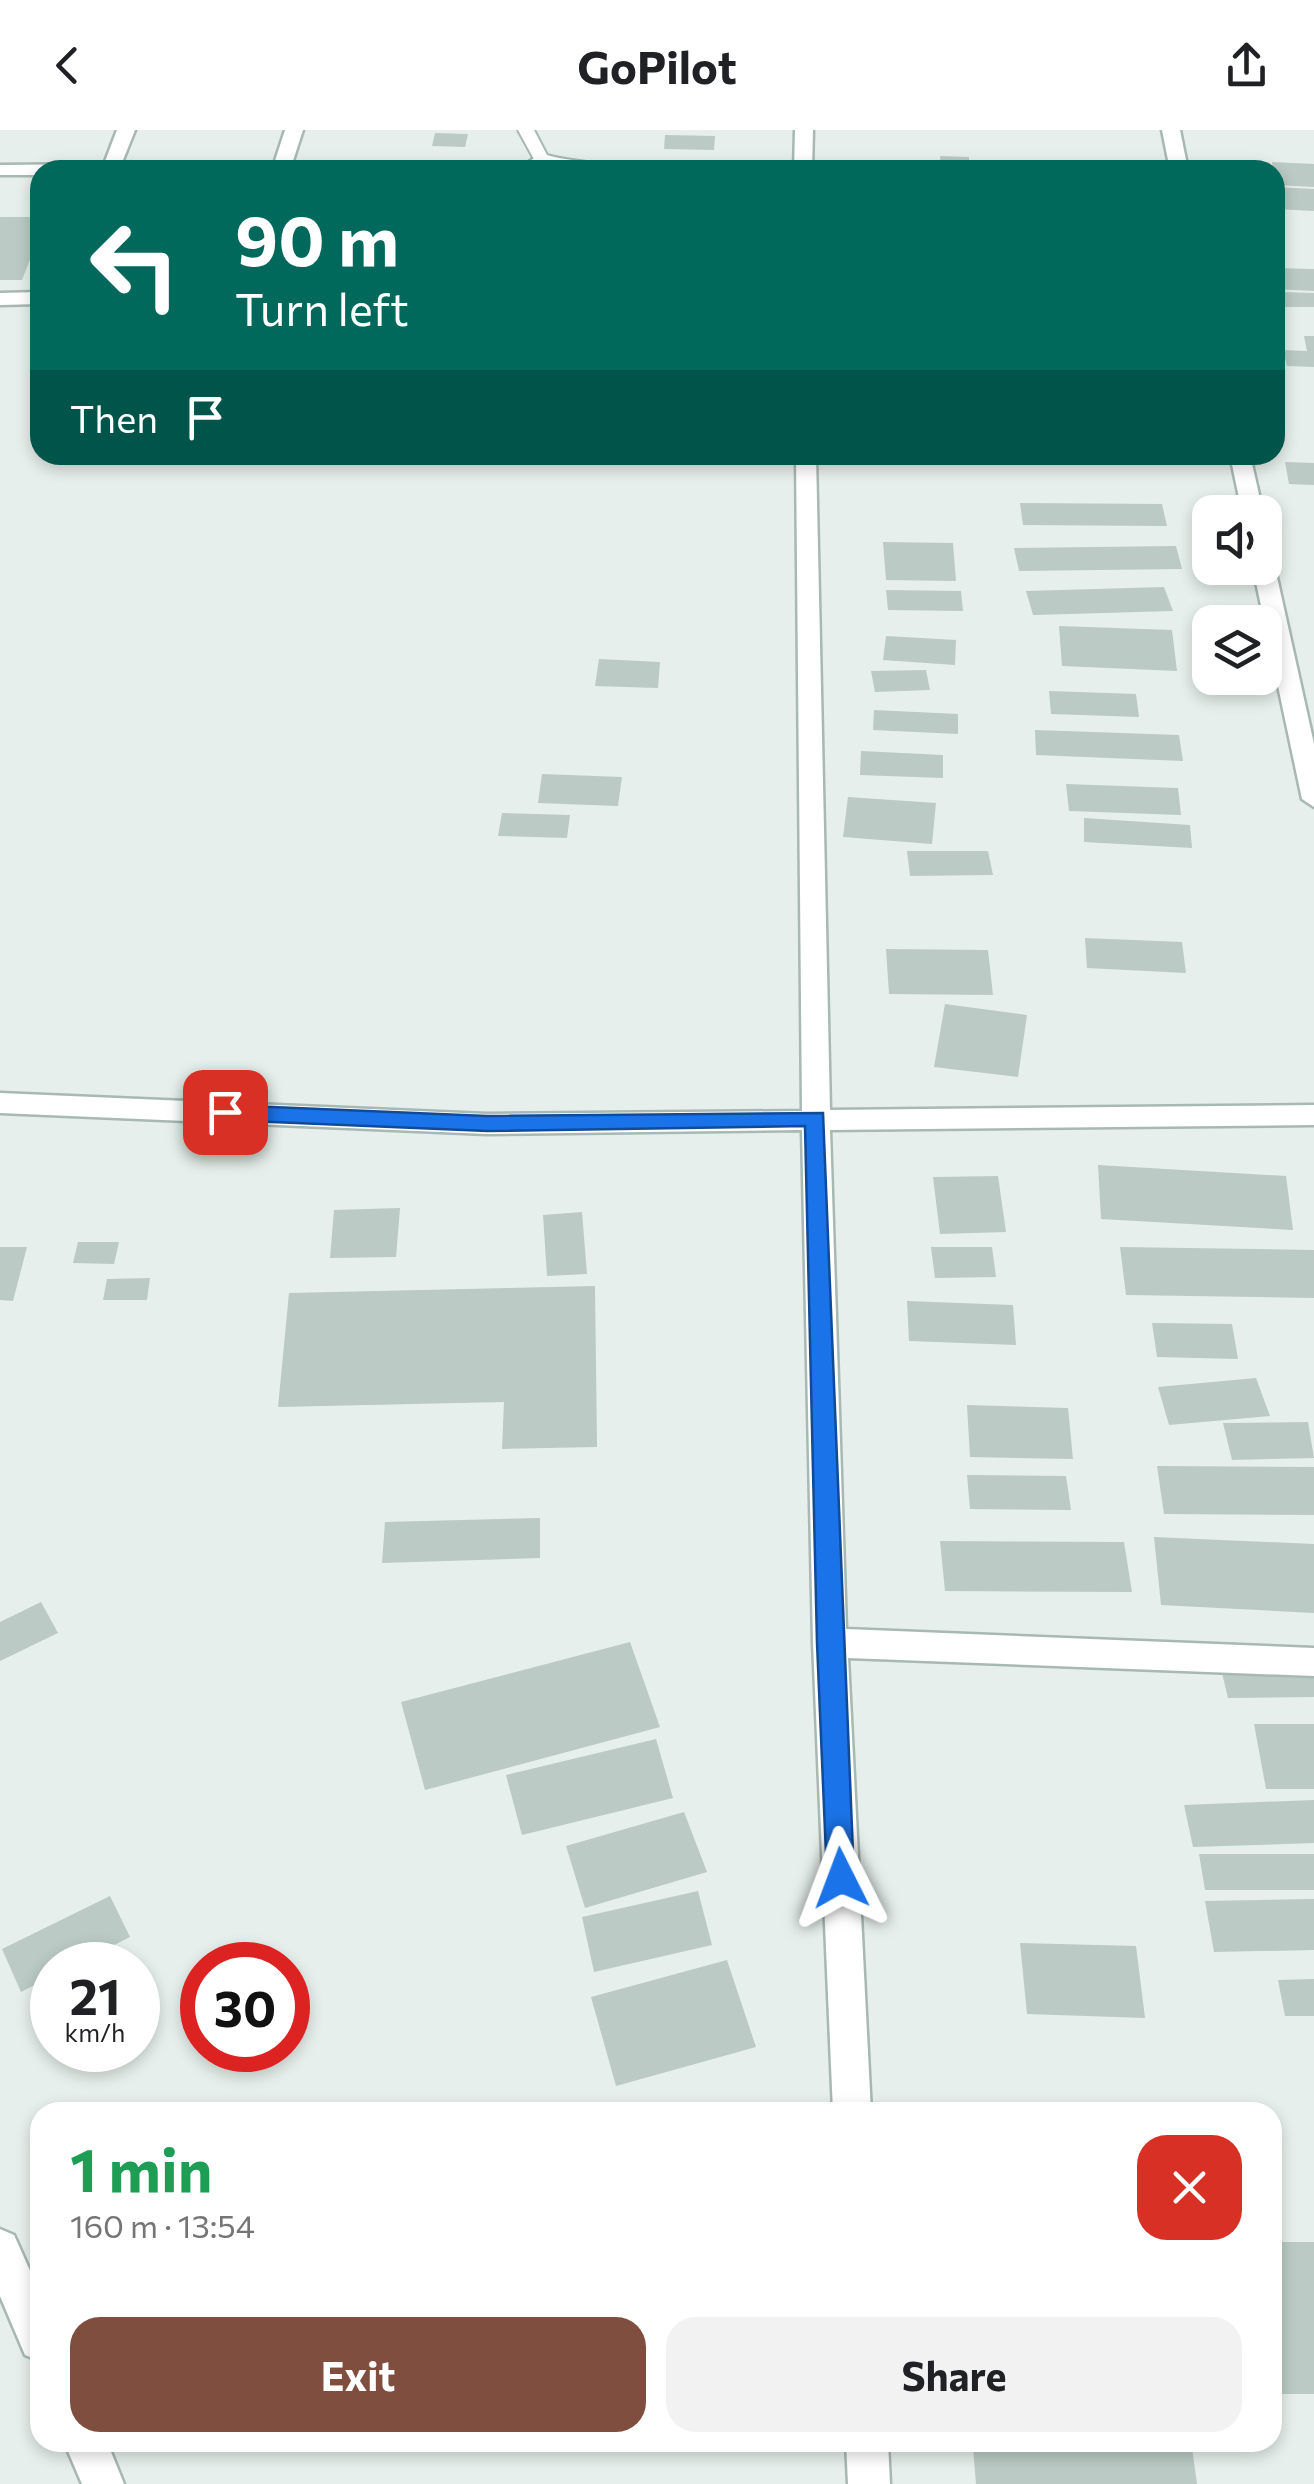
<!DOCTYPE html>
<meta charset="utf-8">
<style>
:root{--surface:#fff;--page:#f2f2f2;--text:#202124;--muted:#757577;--accent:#7f4e3f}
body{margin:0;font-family:Commissioner,sans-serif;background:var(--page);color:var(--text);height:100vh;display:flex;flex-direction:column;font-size:38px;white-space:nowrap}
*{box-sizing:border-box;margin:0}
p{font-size:32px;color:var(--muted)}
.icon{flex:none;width:55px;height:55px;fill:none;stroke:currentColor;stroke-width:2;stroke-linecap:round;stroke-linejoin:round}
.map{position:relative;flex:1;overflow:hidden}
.sheet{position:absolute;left:30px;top:1972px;width:1252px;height:350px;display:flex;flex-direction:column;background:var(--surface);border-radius:30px;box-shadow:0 5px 15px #0003}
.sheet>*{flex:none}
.hud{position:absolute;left:30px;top:30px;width:1255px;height:305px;border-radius:30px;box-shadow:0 5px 15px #0003;background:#00695c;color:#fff;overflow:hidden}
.buttons{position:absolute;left:1192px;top:365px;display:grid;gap:20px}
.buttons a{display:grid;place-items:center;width:90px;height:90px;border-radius:20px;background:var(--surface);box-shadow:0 5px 15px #0003;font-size:50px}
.speed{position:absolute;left:30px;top:1812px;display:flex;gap:20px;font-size:50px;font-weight:700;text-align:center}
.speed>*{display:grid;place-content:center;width:130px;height:130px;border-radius:50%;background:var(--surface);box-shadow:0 5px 15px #0003;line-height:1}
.speed small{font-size:25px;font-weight:400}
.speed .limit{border:15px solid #d22;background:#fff;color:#111}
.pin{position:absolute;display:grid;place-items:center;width:85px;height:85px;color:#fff;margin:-42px;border-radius:20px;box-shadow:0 5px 15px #0006}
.me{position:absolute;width:110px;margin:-55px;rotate:357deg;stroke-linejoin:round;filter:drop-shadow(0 0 8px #0008)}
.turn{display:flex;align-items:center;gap:35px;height:210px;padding:0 40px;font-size:45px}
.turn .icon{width:130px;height:130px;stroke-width:2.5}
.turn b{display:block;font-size:70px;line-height:85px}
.then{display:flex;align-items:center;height:95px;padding:0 40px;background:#0003;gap:20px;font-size:38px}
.round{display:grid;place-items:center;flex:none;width:105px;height:105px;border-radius:30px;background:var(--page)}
.summary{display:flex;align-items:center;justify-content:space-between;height:170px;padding:0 40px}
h1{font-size:60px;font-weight:700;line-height:75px;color:#1e9e55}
.primary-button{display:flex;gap:20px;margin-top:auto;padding:20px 40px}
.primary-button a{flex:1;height:115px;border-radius:30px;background:var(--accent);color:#fff;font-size:40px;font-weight:700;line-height:115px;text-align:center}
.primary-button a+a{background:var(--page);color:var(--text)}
header{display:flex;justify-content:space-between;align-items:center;height:130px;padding:0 40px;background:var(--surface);font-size:45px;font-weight:700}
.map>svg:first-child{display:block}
.building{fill:#bbcac4}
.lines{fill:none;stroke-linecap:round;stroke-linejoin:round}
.service-casing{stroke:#a8b8b2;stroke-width:4}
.pedestrian-casing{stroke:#a8b8b2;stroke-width:5}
.minor-casing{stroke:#a8b8b2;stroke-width:5}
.service{fill:#fff;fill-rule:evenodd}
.pedestrian{fill:#fff;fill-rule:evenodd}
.minor{fill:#fff;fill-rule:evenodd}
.route{fill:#1a73e8;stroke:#114b97;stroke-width:2.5}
</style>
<header><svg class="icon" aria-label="back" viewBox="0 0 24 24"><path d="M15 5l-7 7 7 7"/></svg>GoPilot<svg class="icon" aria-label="share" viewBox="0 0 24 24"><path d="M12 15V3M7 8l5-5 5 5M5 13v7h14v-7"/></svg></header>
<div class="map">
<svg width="1314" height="2354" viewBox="0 0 1314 2354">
<rect width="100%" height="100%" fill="#e6efeb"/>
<!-- building -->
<path class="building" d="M435 3 468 4 465 17 432 16Z
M665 5 715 6 714 20 664 19Z
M940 26 969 27V40H941Z
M1272 32 1314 34V57L1275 55Z
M869 34 912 36V40H868Z
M1275 57 1314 59V81L1275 79Z
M0 87H40V104L22 150H0Z
M1275 138 1314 139V161L1275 159Z
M1281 162 1314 163V177H1284Z
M1304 206H1314V237L1287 236 1283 220 1307 221Z
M1285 332 1314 333V355L1289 354Z
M1020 373 1162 374 1167 396 1023 395Z
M883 412 953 413 956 451 886 450Z
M1176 416 1182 439 1019 441 1014 418Z
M1164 457 1173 481 1033 485 1026 461Z
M886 460 961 461 963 481 888 480Z
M1059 496 1172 500 1177 541 1062 536Z
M886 506 956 510 955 535 883 530Z
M599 529 660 532 658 558 595 556Z
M926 540 930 560 875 562 871 541Z
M1049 561 1136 564 1139 587 1051 584Z
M874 580 958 584V604L873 600Z
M1035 600 1179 605 1183 631 1036 625Z
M861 621 943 625V648L860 645Z
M542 644 622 647 618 676 538 673Z
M1066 654 1178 658 1181 685 1069 681Z
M848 667 936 673 932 714 843 707Z
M502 683 570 685 567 708 498 706Z
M1084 688 1190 695 1192 718 1084 712Z
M907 721H988L993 745 910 746Z
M1085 808 1182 812 1186 843 1087 838Z
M886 819 988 820 993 865 889 864Z
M945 874 1027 885 1018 947 934 937Z
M1098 1035 1286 1046 1293 1100 1101 1089Z
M998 1046 1006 1102 940 1104 933 1047Z
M400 1078 396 1127 330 1128 334 1080Z
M582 1082 587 1144 547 1146 543 1085Z
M78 1112H119L114 1134 73 1133Z
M0 1117H27L13 1171 0 1170Z
M931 1117H992L996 1147 935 1148Z
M1120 1117 1314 1120V1168L1126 1165Z
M150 1148 147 1170H103L107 1149Z
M595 1156 597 1317 502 1319 504 1272 278 1277 289 1163Z
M907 1171 1013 1175 1016 1215 909 1211Z
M1152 1193 1232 1194 1238 1229 1157 1227Z
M1256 1248 1270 1286 1169 1295 1158 1257Z
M967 1275 1068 1278 1073 1329 970 1327Z
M1308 1292 1314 1328 1232 1330 1223 1293Z
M1157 1336 1314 1337V1385L1164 1384Z
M967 1345 1066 1346 1071 1380 970 1379Z
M540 1388V1428L382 1433 385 1392Z
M1154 1407 1314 1414V1483L1161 1475Z
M940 1411 1124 1412 1132 1462 945 1461Z
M41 1472 58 1503 0 1531V1492Z
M630 1512 660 1597 425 1660 401 1572Z
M1314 1541V1567L1228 1568 1222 1543Z
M1254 1594H1314V1659H1266Z
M656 1609 673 1668 522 1705 506 1645Z
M1314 1670V1713L1193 1717 1184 1675Z
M684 1682 707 1742 585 1778 566 1716Z
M1199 1724H1314V1760H1205Z
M698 1761 712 1815 594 1842 582 1787Z
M110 1766 130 1807 75 1835H52V1846L21 1862 2 1819Z
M1314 1769V1820L1214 1822 1205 1771Z
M1020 1813 1136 1816 1145 1888 1027 1884Z
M727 1830 756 1917 616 1956 591 1867Z
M1314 1849V1886H1285L1278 1850Z
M1272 2112H1314V2264H1272Z
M973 2318H1192L1197 2354H976Z"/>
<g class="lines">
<!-- service casing -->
<g class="service-casing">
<path id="service" d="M518 0H534L547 25C566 31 604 32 616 40H563L535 31Z"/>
</g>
<!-- pedestrian casing -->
<g class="pedestrian-casing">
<path id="pedestrian" d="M541 23 550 28 538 40H518Z"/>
</g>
<!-- minor casing -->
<g class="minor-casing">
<path id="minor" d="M117 0H135L119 40H40V45H0V35L104 34Z
M285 0H303L290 40H272Z
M795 0H813L812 40H794Z
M1162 0H1180L1188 40H1170Z
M40 162V174L0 175V163Z
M796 325H816L830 980 1314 975V995L830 1000 846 1499 1314 1518V1546L848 1528 871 1982H833L813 1513 802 1000 487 1004 0 983V963L487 984 802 981Z
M1230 325H1250L1263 382H1242Z
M1265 432 1275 438 1314 614V677L1302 669 1253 438H1265Z
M0 2099 14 2105 40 2163V2231L25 2225 0 2166Z
M64 2312H107L124 2354H82Z
M846 2312H888L890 2354H848Z"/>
</g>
<!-- service -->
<use href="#service" class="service"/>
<!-- pedestrian -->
<use href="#pedestrian" class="pedestrian"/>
<!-- minor -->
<use href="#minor" class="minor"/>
</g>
<!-- route -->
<path class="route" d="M225 975 487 986 823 983 854 1748 850 1757 841 1760 831 1757 827 1748 817 1513 805 996 487 1001 225 990 214 982Z"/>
</svg>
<div class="buttons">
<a><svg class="icon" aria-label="sound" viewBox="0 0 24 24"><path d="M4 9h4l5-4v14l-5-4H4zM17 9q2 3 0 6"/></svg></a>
<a><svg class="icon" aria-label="layers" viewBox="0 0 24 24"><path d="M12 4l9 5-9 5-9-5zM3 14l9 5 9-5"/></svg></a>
</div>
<div class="speed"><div>21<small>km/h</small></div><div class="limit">30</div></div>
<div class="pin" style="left:225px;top:982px;background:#d93025"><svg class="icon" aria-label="arrive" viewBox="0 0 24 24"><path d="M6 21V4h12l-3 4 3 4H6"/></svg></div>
<svg class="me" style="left:841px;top:1748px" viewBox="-20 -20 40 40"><path d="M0-17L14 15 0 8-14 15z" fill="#1a73e8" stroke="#fff" stroke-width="4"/></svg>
<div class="hud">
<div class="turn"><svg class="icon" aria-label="left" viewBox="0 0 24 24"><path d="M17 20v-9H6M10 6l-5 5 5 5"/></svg><div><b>90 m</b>Turn left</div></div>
<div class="then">Then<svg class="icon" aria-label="arrive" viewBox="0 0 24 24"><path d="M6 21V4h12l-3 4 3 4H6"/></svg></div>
</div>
<section class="sheet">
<div class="summary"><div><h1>1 min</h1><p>160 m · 13:54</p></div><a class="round" style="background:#d93025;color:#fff"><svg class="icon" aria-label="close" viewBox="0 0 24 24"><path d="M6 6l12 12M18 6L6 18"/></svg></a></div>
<div class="primary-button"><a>Exit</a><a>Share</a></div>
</section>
</div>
